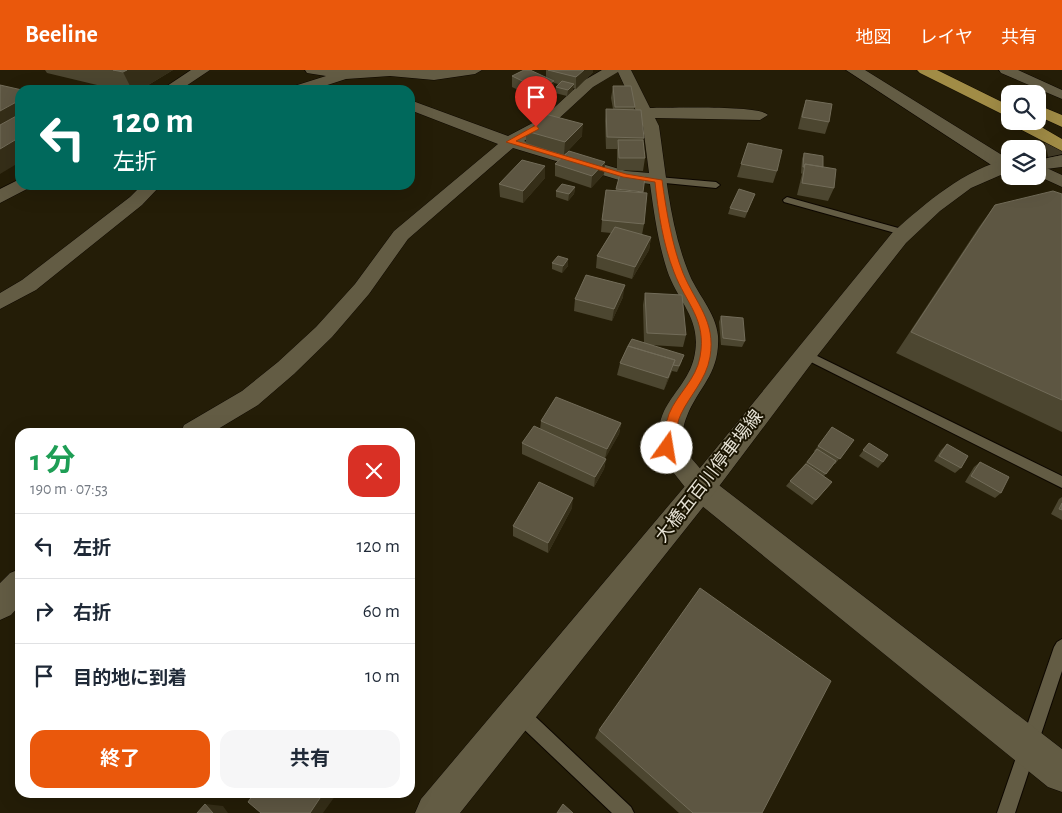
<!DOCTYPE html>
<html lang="ja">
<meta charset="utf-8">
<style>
:root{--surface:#fff;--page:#f6f6f7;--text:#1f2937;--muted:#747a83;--line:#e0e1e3;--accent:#ea580c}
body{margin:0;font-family:"Alegreya Sans","Noto Sans JP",sans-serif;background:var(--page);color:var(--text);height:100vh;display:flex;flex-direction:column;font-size:19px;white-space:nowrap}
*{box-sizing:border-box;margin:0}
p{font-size:16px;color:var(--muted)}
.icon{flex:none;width:28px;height:28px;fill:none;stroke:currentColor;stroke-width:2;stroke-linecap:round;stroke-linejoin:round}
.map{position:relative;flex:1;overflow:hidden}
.sheet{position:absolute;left:15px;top:358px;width:400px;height:370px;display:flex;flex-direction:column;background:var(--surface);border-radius:15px;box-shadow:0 5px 20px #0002}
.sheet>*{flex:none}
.hud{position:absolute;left:15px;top:15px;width:400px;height:105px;border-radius:15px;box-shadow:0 5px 20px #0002;background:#00695c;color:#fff;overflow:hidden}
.controls{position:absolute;left:1001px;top:15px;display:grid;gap:10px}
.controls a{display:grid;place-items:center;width:45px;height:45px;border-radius:10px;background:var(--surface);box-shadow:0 5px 20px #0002;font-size:25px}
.pin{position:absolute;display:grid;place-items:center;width:42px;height:42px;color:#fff;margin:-51px -21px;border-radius:50% 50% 50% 0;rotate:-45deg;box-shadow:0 0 5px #0007}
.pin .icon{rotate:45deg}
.me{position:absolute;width:55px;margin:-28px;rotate:13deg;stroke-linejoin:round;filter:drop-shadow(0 0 4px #0008)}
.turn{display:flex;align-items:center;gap:18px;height:105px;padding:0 15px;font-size:22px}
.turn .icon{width:65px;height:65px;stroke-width:2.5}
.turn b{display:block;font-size:35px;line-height:42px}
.round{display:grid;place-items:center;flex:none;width:52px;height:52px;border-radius:15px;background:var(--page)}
.head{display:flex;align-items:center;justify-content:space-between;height:85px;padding:0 15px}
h1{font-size:30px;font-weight:700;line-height:38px;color:#1e9e55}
.primary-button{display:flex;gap:10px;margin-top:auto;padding:10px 15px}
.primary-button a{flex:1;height:58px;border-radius:15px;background:var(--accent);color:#fff;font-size:20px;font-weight:700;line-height:58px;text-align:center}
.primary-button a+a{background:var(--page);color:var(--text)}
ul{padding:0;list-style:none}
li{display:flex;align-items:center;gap:15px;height:65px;padding:0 15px;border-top:1px solid var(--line)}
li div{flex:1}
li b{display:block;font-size:19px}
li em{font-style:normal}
header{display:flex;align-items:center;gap:30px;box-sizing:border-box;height:70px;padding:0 25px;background:var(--accent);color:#fff}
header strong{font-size:24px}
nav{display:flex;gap:28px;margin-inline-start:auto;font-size:18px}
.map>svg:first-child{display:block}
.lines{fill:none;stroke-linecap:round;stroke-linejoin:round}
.secondary-tunnel{stroke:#413a26;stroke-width:18;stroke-dasharray:18 9;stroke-linecap:butt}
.service-casing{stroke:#0d0700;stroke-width:2}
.minor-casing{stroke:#0d0700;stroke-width:1}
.tertiary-casing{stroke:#0d0700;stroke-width:1}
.secondary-casing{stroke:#0d0700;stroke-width:1}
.motorway-casing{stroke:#0d0700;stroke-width:1}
.service{fill:#635c44;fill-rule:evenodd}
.minor{fill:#635c44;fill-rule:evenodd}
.tertiary{fill:#635c44;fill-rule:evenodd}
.secondary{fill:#635c44;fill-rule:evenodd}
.motorway{fill:#a18c46;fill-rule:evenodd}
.wall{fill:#4c4630}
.shaded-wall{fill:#352e18}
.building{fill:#5d5642;stroke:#726c59}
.route{fill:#ea580c;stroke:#983908}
.labels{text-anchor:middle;stroke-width:4;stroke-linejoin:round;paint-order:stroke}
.street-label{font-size:18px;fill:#e5e1d4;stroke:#1a1401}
</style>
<header>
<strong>Beeline</strong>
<nav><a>地図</a><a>レイヤ</a><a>共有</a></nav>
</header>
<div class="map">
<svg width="1062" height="743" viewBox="0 0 1062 743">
<rect width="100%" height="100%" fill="#241d07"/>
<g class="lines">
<!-- secondary-tunnel -->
<path class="secondary-tunnel" d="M1047 82 1062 78"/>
<!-- service casing -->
<g class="service-casing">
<path id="service" d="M658 107 716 112 720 115 716 118 655 112V108Z
M787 127 909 161 911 163 906 166 784 132 783 130Z
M805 280 1062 406V418L801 287 799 284 801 281Z
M1062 569V601L1015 743H997L1054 577 1057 572Z
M518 634 524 636 631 737 634 743H612L512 648 510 642 512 636Z"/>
</g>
<!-- minor casing -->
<g class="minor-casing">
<path id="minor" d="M305 0H482L475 4 434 10 390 6 346 9 312 20H289L291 17 326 6 307 3Z
M602 0H631L650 38C667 38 761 35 768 45L760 50 655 48 659 56C666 104 670 156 688 201 696 223 716 242 718 266 720 304 699 316 687 346 683 355 682 366 680 375L710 410 714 418 710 426 701 429 692 426 654 378C657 366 659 352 664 341 673 323 689 309 694 288 703 249 678 233 667 200 658 172 654 143 650 114L619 110 513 78 408 169 369 224 332 267 294 304 258 335 213 362H181L184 355 242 321 278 292 316 257 355 214 394 161 498 74 410 40V30L508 66 544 47 583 11ZM618 2 643 56 649 103 626 101 524 71 554 53 593 17Z
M999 0H1018L1062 20V29L1001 3Z
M1038 94 1062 105V117L1038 106Z
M142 115H161L142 135 36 220 0 239V223L22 210 130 127Z
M20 499V535L11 545 0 550V513L10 503Z"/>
</g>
<!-- tertiary casing -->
<g class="tertiary-casing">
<path id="tertiary" d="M191 0H210L180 20H161Z
M846 0H865L1010 90V101L999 100Z
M20 109V115H30L27 119 0 133V119Z
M701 405 711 409 1062 679V722L1048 717 691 427 686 418 691 409Z"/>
</g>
<!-- secondary casing -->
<g class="secondary-casing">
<path id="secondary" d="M1062 85V97L1038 100V90Z
M1010 88V101L971 118 940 141 906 173 814 290 711 427 460 743H415L421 729 691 409 892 163C927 132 963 100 1010 88Z"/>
</g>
<!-- motorway casing -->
<g class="motorway-casing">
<path id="motorway" d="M917 0H937L1010 36V48L920 3Z
M1038 35 1062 45V57L1038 46Z
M1009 51H1031L1062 69V81L1012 55Z"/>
</g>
<!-- service -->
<use href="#service" class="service"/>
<!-- minor -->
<use href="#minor" class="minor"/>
<!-- tertiary -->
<use href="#tertiary" class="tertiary"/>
<!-- secondary -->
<use href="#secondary" class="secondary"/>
<!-- motorway -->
<use href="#motorway" class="motorway"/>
</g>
<!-- wall -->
<path class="wall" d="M45 0H173L140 20H118L47 3Z
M546 0H593V2L576 19 573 18V20L567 26 555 23 556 17 558 14 554 13V23L539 30 512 17V6L546 8Z
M613 16 635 37 634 39 644 68 643 72 645 88 643 101 617 100V79H606L605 51 606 39H613L611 28Z
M806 30 829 52 825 64 798 59 802 42Z
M526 61 582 66 564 85 526 73Z
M748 73 777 101 773 113 737 107Z
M804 83 823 97 834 118 828 131 797 125 802 104 801 103 802 89Z
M605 92 604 104 591 118 555 106V94Z
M545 108 523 133 500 127 499 114Z
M575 117 574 124 568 131 556 127V121Z
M616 119 643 123 644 154 642 165 651 167 649 180 632 209 596 198 597 186 611 163 601 162 602 150Z
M755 124 745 148 728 144 730 138Z
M1062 124V362L896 283 979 157 995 135Z
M552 193 568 196 562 203 552 199Z
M645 223 686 265 683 277 651 275 682 291 677 302 672 301 664 320 617 305 620 293 644 273 643 235Z
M623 227 612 251 574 241 575 229Z
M721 246 745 271 742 277 721 275 719 252Z
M541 351 621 353 619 364 605 388 606 389 604 399 594 417 522 384V373L540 360Z
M854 370 835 394H834L824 406 832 412 812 435 786 416 815 382 814 381 818 376Z
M869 373 883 392 878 398 859 386Z
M947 374 961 398 955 403 934 391 941 380Z
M980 392 1001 423 995 428 965 412 974 397Z
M1062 427V450L1051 444 1059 429Z
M572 438 548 483 513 466V456Z
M599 660 762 743H679L595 668Z"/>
<!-- shaded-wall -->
<path class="shaded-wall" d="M127 0H173L140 20H132L123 2Z
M584 0H593V2L576 19V7Z
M554 11V23L539 30V19Z
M574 14 573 20 567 26 568 20Z
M20 30V60L0 72V41Z
M583 54 582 66 564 85 565 72Z
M20 67V92L0 104V79Z
M605 92 604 104 591 118 592 106Z
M545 96V108L523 133V121Z
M575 117 574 124 568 131 569 124Z
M651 167 649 180 632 209 635 197Z
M568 189V196L562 203 563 196Z
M625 215 623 227 612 251 614 239Z
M675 290 671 302 664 320 668 308Z
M621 353 619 364 605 389 607 379Z
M606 389 604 399 594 417 595 407Z
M573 428 572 438 548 483V473Z
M324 722H338L323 743H310Z
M205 734 223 736 228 743H213Z"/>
<!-- building -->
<path class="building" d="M113 0H127L123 2Z
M524 0H530L554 11 539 19 512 6Z
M548 0H584L576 7Z
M562 11 574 14 568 20 556 17Z
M0 15 22 20H20V30L0 41Z
M613 16H631L635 37H615Z
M806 30 832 34 829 52 802 47Z
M606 39 641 40 644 68 607 67Z
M20 44V67L0 79V55Z
M545 44 583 54 565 72 526 61Z
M618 70H643L645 88H619Z
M748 73 782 80 777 101 741 94Z
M569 81 605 92 592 106 555 94Z
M804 83 823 86V97L805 94 804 97H803Z
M522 90 545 96 523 121 499 114Z
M805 94 836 99 834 118 802 113Z
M620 104 645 107 643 122 616 119Z
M562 114 575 117 569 124 556 121Z
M739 119 755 124 747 142 730 138Z
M606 120 647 123 644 154 602 150Z
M1053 121 1062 124V330L911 262 995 135Z
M615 157 651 167 635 197 597 186Z
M558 186 568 189 563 196 552 193Z
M586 205 625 215 614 239 575 229Z
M645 223 682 225 686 265 647 263Z
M721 246 743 248 745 271 723 268Z
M632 269 684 285 679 296 673 295 675 290 628 276Z
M628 276 675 290 668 308 620 293Z
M556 327 621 353 607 379 541 351Z
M534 356 606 389 595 407 522 373Z
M832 357 854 370 840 389 818 376Z
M869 373 888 385 883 392 863 380Z
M947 374 968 386 961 398 939 386Z
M817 379 836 391 826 404 807 392Z
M980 392 1009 407 1001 423 971 406Z
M806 394 832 412 816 430 790 411Z
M539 412 573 428 548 473 513 456Z
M1062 433V440L1059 439Z
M700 518 831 611 762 743H693L599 660Z
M255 722H324L310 743H261L248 732Z
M205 734 213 743H197Z
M563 734 573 743H557Z"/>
<!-- route -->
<path class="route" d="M536 55 539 59 516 71 626 104 662 110C666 139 672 176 683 203 696 234 716 251 710 287 706 310 690 325 681 344 675 356 677 370 671 381H663L662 378C664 367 665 355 669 344 677 324 696 310 700 287 707 249 686 234 674 202 663 174 658 141 655 112L623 107 506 72Z"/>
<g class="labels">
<!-- street labels -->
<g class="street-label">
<text transform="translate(709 406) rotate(-52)" y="6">大橋五百川停車場線</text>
</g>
</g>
</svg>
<div class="controls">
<a><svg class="icon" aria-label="search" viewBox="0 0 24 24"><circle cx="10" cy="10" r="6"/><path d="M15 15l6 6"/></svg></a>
<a><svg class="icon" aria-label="layers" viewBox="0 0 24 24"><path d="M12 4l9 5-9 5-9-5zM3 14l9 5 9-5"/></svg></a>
</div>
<div class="pin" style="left:536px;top:57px;background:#d93025"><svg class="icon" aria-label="arrive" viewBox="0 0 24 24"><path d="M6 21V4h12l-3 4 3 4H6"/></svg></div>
<svg class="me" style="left:667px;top:378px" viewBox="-20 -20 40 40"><circle r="19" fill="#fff"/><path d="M0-13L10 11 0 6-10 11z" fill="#ea580c"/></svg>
<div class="hud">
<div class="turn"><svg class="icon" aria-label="left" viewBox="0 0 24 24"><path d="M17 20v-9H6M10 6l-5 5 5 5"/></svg><div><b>120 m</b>左折</div></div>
</div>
<section class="sheet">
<div class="head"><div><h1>1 分</h1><p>190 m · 07:53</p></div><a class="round" style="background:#d93025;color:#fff"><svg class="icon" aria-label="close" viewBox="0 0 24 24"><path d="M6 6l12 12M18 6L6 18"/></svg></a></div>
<ul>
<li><svg class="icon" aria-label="left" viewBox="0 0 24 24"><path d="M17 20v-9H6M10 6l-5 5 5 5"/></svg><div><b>左折</b></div><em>120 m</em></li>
<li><svg class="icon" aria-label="right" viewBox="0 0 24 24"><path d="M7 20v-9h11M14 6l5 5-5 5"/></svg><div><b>右折</b></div><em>60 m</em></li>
<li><svg class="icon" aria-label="arrive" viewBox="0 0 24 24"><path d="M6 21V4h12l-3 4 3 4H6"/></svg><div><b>目的地に到着</b></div><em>10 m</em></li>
</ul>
<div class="primary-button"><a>終了</a><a>共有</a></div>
</section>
</div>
